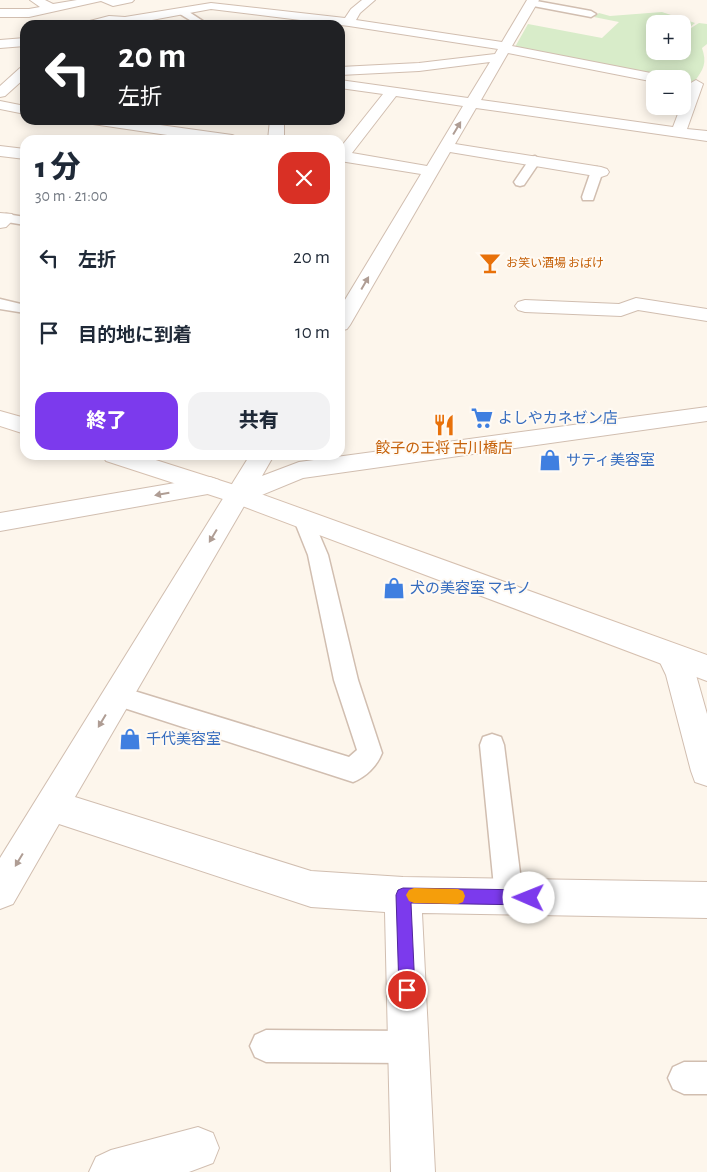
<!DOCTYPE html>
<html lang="ja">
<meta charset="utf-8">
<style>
:root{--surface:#fff;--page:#f2f2f3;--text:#1f2937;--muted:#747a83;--accent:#7c3aed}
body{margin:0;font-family:"Alegreya Sans","Noto Sans JP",sans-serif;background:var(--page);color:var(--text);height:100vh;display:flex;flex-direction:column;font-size:19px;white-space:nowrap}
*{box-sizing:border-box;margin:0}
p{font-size:16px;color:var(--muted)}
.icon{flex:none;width:28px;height:28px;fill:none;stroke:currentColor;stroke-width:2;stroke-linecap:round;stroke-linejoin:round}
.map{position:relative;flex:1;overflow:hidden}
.sheet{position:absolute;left:20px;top:135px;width:325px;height:325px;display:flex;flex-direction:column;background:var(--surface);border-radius:15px;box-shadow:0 2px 12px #0003}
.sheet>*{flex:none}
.banner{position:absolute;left:20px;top:20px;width:325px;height:105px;border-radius:15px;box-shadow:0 2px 12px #0003;background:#202124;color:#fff;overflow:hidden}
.fabs{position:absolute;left:646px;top:15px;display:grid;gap:10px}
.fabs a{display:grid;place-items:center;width:45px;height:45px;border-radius:10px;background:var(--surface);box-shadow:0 2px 12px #0003;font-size:25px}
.pin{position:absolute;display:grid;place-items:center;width:42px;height:42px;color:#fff;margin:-21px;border:2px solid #fff;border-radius:50%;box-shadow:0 1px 5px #0007}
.me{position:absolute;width:55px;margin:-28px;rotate:271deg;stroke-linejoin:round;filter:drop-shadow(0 0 4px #0008)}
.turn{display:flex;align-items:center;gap:18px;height:105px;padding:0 15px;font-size:22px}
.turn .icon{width:65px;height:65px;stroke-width:2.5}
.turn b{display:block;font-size:35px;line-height:42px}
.round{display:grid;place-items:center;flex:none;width:52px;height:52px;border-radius:15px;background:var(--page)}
.overview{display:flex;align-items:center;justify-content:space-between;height:85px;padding:0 15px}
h1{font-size:30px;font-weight:800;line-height:38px}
.cta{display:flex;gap:10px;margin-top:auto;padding:10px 15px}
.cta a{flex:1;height:58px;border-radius:15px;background:var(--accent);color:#fff;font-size:20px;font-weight:800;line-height:58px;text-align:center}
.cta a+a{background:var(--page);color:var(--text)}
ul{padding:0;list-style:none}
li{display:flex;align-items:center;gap:15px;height:75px;padding:0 15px}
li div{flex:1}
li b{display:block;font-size:19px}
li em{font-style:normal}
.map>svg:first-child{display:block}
.green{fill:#d8ecc9}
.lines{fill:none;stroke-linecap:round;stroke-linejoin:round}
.lane-casing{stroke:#d1beb0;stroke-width:3}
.street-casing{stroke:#d1beb0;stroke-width:2}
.secondary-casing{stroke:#d6c0b0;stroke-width:2}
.lane{fill:#fff;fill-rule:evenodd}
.street{fill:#fff;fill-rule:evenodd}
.secondary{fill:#fff;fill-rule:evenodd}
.oneway{fill:#af9d94}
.route{fill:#7c3aed;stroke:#51269a}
.slow{fill:#f59e0b}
.labels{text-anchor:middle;stroke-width:4;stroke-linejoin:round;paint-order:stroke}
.far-food-label{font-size:12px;fill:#c56008;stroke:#fffaf3;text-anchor:start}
.shop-label{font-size:15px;fill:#366cbe;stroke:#fffaf3;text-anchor:start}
.food-label{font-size:15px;fill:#c56008;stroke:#fffaf3}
</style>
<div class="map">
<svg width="707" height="1172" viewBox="0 0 707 1172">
<rect width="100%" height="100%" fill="#fdf6ec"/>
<!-- green -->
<path class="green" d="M662 12 695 23 683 33 682 24H655V51H682L683 33 699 23 707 24V44L702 48C707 63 704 69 694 82L515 47 528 24 602 38 619 22 594 17 599 13 610 16Z"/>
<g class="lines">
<!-- lane casing -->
<g class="lane-casing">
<path id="lane" d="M531 0 591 11 596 14 591 17 528 5 527 3Z
M183 9 186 10 209 25H198L180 14V10Z
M535 156 541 160 524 185 520 186 516 185 514 182 531 157Z
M597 167 603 171 594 197 593 200H583L582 197 591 171Z
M6 214 25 217V225L1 221 0 217Z
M0 299 25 305V313L0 309Z
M304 513 311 515 328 555 358 680 382 753C377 766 366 777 353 782L118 706 110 703 106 696 110 689 118 686 349 757 357 750 334 680 308 555 294 520 297 515Z
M492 734 501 737 504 745 523 897 519 907 509 911 499 907 495 897 480 745 483 737Z
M266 1030 409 1031 420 1036 425 1047 420 1058 409 1063 266 1062 255 1057 250 1046 255 1035Z
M684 1062H707V1094H684L673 1089 668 1078 673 1067Z"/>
</g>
<!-- street casing -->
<g class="street-casing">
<path id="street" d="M30 0H45L53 4 77 0H134L132 2 113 6 101 1 29 17H0V9H29L40 7Z
M362 0H375L360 13 356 20 502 42 527 0H539L512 46 661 75 668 79H655V82L508 53 481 100 673 127 681 106H682L689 84 696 80 703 84 687 129 707 131V141L476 108 455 144 601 167 607 169 609 172 607 175 601 177 450 152 350 325 347 329 340 331V308L421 174 340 161V148L383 94 340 88V80L468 98 490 62 419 71 340 75V67L419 63 495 54 498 49 349 26 211 9 125 25H84L86 22 109 16 125 17 211 3 345 18 351 9ZM396 96 463 106 427 166 352 153Z
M25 38V46L0 48V40Z
M25 67V78L5 96 0 97V86L20 68Z
M0 101 25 106V114L0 109Z
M86 120H124L232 135 237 137 240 140H201L93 124 88 123Z
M270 120H284V140H268Z
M0 146 25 149V159L0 156Z
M0 213 12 214 15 218 6 227 0 228Z
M636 298 707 309V321L638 310 621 316 525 312 518 310 515 306 518 302 525 300 619 304Z
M707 407V421L303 478 247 501 75 797 311 871 403 877 707 882V918L422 913 435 1172H391L385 912 311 907 59 824 13 904 0 909V858L250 455H274L262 476 299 462Z
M210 477 219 480 222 486 219 492 0 531V513Z
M672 644 682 647 696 675 707 714V786L695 782 691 771 666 675 657 656 662 647Z
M198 1127 213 1133 219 1148 213 1163 189 1172H89L96 1157 111 1150Z"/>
</g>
<!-- secondary casing -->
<g class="secondary-casing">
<path id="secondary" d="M0 411 25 418V434L0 426Z
M102 455H140L247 489 707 655V681L229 501 106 461Z"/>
</g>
<!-- lane -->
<use href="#lane" class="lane"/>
<!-- street -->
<use href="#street" class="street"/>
<!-- secondary -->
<use href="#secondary" class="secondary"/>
</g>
<!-- one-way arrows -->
<defs><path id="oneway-solid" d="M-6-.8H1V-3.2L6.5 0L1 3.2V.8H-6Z" transform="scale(1.25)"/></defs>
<g class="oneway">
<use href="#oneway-solid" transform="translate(457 128) rotate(-59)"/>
<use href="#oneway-solid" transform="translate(365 283) rotate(-60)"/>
<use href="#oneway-solid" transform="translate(162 494) rotate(170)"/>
<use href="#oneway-solid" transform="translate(213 536) rotate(121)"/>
<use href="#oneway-solid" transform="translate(102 721) rotate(121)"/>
<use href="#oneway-solid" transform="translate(19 860) rotate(121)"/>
</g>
<!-- route -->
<path class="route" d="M403 888 529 890 535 892 537 898 535 903 529 905 411 903 415 990 412 996 407 998 401 996 399 990 396 895 398 890Z"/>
<!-- slow -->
<path class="slow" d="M414 888 458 889 463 891 465 896 463 902 458 904 414 903 409 901 406 895 409 890Z"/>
<!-- icons -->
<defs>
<g id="bar-bare" transform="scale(1.725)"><path d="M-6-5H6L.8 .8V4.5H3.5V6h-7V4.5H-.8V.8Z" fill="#e8710a" stroke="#fffaf3" stroke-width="2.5" paint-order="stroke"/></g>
<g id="supermarket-bare" transform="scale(1.725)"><path d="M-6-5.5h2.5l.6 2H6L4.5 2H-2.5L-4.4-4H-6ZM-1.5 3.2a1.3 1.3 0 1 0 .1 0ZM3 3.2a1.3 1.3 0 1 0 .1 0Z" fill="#3f7fe0" stroke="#fffaf3" stroke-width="2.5" paint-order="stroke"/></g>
<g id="restaurant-bare" transform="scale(1.725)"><path d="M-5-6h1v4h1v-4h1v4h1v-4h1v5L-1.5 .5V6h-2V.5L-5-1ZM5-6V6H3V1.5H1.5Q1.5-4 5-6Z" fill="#e8710a" stroke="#fffaf3" stroke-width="2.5" paint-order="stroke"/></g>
<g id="shop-bare" transform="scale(1.725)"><path d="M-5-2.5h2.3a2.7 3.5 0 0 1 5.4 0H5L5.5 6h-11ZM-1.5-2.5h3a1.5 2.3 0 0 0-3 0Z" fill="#3f7fe0" stroke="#fffaf3" stroke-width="2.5" paint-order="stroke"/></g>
</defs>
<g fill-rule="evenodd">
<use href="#bar-bare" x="490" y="263"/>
<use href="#supermarket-bare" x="482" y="418"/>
<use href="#restaurant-bare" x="444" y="425"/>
<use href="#shop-bare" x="550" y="460"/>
<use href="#shop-bare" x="394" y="588"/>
<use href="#shop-bare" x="130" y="739"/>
</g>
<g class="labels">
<!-- far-food labels -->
<g class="far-food-label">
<text x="506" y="267">お笑い酒場 おばけ</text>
</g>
<!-- shop labels -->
<g class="shop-label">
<text x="498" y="423">よしやカネゼン店</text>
<text x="566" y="465">サティ美容室</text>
<text x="410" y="593">犬の美容室 マキノ</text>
<text x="146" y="744">千代美容室</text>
</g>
<!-- food labels -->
<g class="food-label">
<text x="444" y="453">餃子の王将 古川橋店</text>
</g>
</g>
</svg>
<div class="fabs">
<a>+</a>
<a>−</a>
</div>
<div class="pin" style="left:407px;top:990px;background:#d93025"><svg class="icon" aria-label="arrive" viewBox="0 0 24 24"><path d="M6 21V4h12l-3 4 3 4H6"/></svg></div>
<svg class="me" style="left:529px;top:898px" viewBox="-20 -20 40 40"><circle r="19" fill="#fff"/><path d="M0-13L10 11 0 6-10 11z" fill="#7c3aed"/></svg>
<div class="banner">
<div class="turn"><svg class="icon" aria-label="left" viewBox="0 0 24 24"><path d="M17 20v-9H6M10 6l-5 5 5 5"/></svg><div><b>20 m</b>左折</div></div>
</div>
<section class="sheet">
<div class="overview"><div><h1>1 分</h1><p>30 m · 21:00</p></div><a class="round" style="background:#d93025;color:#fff"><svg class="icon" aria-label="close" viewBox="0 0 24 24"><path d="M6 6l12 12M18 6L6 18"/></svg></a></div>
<ul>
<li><svg class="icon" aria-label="left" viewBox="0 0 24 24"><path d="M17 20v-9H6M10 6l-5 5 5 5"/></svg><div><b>左折</b></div><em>20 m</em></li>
<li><svg class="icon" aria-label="arrive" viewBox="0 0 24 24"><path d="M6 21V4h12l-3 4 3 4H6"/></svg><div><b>目的地に到着</b></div><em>10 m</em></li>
</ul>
<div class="cta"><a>終了</a><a>共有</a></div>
</section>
</div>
